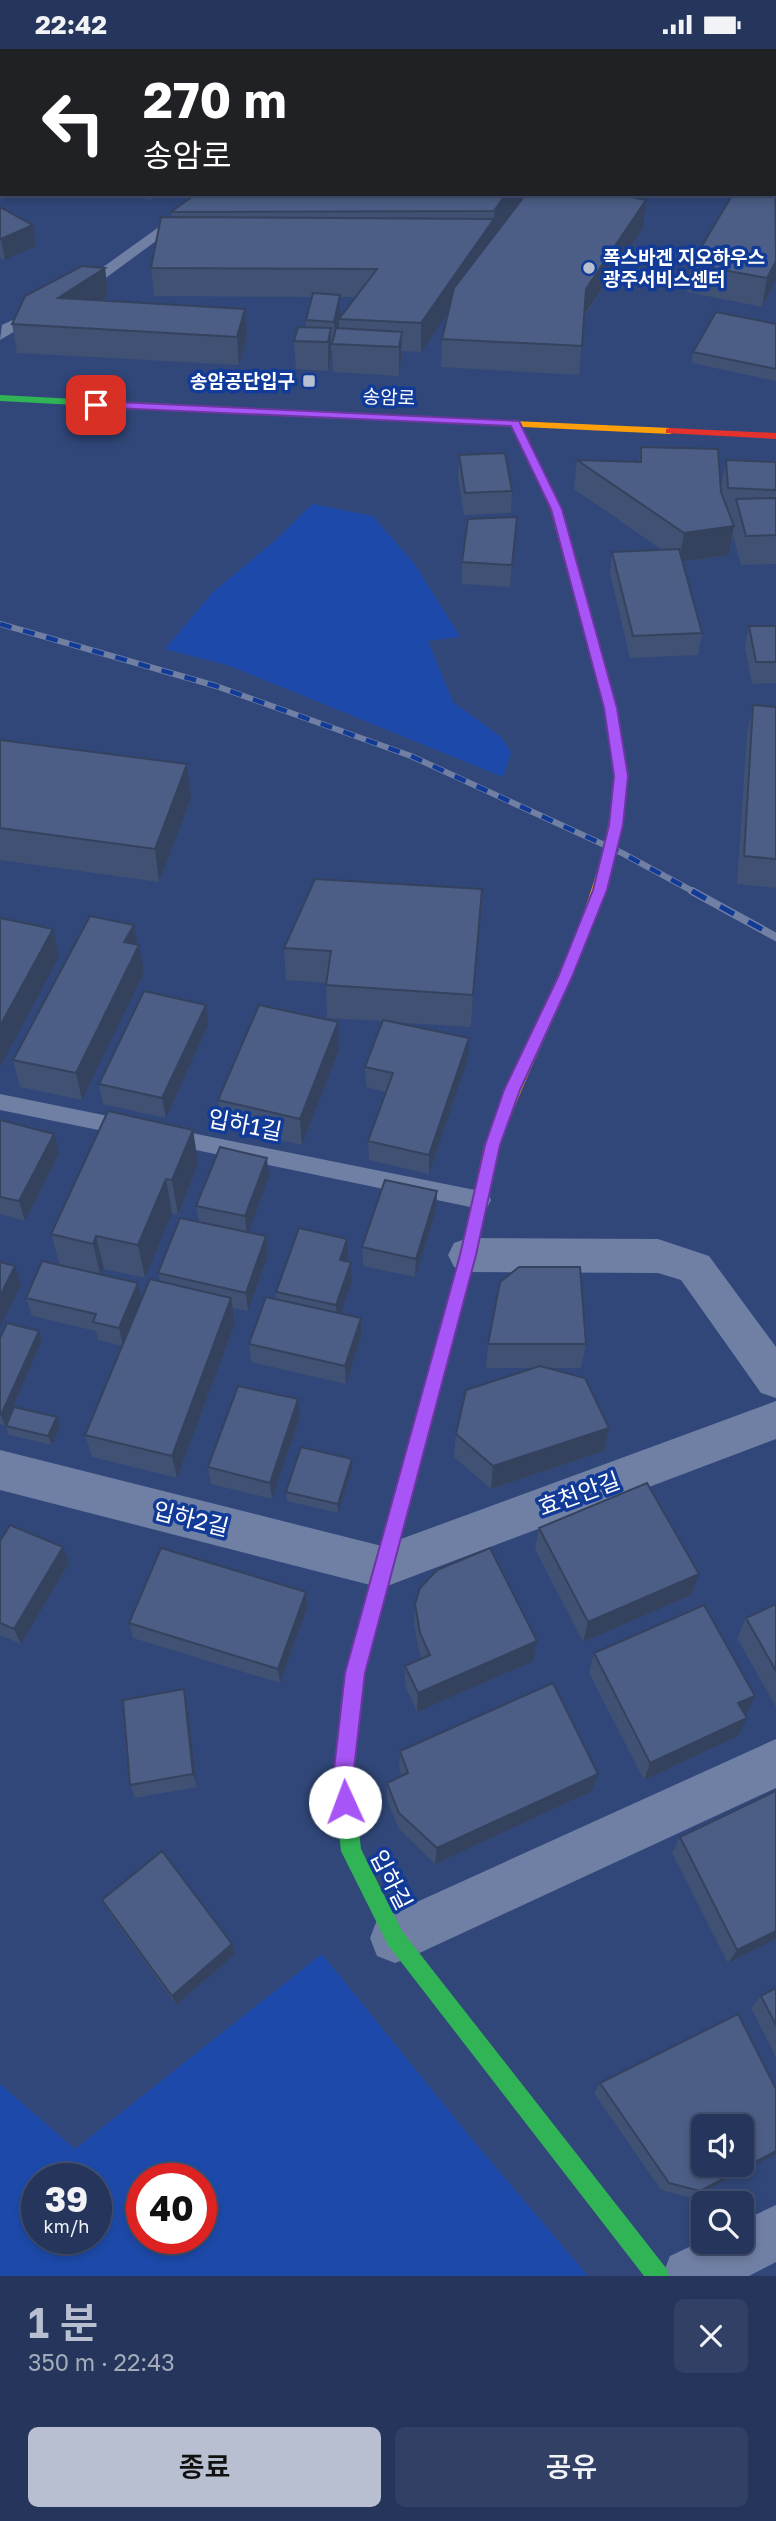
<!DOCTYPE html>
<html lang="ko">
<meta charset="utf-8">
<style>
:root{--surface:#25355b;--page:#314064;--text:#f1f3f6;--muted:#a3abbb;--line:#425071;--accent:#b7bfd0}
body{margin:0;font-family:"Golos Text","Noto Sans KR",sans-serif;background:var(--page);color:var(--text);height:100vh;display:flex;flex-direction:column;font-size:26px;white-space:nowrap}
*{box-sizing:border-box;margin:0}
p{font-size:23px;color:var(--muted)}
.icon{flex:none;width:38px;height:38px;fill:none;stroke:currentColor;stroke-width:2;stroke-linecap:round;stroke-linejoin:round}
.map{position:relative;height:2227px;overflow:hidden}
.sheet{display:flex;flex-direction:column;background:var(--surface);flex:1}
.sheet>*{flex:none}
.banner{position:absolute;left:0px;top:0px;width:777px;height:147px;box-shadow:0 4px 10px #0003,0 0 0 2px var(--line);background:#202124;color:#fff;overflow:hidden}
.fabs{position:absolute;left:691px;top:2065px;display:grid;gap:14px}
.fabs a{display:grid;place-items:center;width:63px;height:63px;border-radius:10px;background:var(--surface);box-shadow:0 4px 10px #0003,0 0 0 2px var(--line);font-size:35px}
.speed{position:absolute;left:21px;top:2114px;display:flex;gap:14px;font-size:35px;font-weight:700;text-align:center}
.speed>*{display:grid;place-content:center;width:91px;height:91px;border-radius:50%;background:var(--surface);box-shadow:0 4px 10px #0003,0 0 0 2px var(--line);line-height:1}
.speed small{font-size:18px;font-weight:400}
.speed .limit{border:10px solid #d22;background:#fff;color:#111}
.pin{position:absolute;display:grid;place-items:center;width:60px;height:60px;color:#fff;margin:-30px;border-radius:14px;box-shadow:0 4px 10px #0006}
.me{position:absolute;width:77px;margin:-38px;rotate:358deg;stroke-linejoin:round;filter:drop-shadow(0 0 5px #0008)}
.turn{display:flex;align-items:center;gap:24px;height:147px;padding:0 28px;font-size:32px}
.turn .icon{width:91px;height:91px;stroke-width:2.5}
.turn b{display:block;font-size:49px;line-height:60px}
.round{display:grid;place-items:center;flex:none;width:74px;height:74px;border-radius:10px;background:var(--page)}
.summary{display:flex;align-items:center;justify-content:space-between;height:119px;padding:0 28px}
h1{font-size:42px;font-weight:600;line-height:52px;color:var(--accent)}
.primary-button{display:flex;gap:14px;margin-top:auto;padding:14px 28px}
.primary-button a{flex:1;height:80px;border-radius:10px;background:var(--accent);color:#111;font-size:28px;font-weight:600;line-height:80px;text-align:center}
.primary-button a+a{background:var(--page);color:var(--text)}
.status{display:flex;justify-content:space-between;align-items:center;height:49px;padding:0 35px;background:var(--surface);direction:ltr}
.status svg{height:19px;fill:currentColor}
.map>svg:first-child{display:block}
.green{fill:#1d4aaa;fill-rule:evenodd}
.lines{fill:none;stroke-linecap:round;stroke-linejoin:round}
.lane{fill:#707fa4;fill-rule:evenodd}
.street{fill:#707fa4;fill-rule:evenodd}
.fast{fill:#30b455;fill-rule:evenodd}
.slow{fill:#ff9f0a;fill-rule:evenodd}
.jam{fill:#e5322d;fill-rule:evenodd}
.rail-far1-casing{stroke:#717fa3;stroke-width:6}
.rail-casing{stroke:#717fa3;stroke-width:8}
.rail-far1{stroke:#123b98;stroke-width:4.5;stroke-dasharray:12;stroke-linecap:butt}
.rail{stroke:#123b98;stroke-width:5;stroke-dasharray:16;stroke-linecap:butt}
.wall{fill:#415173;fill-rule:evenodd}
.shaded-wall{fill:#35425e}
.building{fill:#4c5e86;stroke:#35425e;stroke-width:2;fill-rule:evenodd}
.route{fill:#a855f7;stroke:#6d37a1;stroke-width:2}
.poi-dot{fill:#b7bfd0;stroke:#123b98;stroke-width:2.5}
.labels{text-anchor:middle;stroke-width:7;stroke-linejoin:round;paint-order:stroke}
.far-poi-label{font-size:19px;font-weight:bold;fill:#fff;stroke:#123b98;text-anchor:start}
.far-street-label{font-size:19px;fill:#fff;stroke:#123b98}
.street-label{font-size:23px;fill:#fff;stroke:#123b98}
</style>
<div class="status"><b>22:42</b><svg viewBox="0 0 49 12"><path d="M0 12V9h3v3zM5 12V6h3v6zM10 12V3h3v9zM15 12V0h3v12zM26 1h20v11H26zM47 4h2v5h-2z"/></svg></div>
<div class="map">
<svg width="776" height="2227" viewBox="0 0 776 2227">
<rect width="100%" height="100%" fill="#314779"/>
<!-- green -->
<path class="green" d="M312 455 373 467 416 517 460 588 428 592 453 653 501 688 511 703 503 728 230 617 165 600 213 543 277 490Z
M322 1905 471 2089 588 2227H0V2035L75 2100ZM37 2130H96V2189H37ZM142 2130H201V2189H142Z"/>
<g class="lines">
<!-- lane -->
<path class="lane" d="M205 145H220L88 242H78V236Z
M36 260 43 264 41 267 0 291 2 276Z
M0 1045 128 1071 135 1073 138 1079 135 1085 128 1087 0 1061Z
M167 1079 480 1142 488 1145 491 1151 488 1157 480 1160 167 1095 160 1093 157 1087 160 1081Z"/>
<!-- street -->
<path class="street" d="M34 0H64L65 2H35Z
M703 0H723L702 2Z
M468 1189 658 1190 709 1207 776 1298V1349L761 1344 681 1231 658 1224 468 1223 454 1218 448 1206 454 1194Z
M776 1352V1390L382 1539 0 1441V1401L382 1497Z
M776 1690V1739L413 1907 395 1914 377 1907 370 1889 377 1871Z
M776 2156V2213L749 2227H662L670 2207 704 2191V2193H742V2172Z"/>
<!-- fast -->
<path class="fast" d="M0 346 340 364 345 367 340 370 0 352Z
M352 1637 359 1639 362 1646 353 1729 361 1800 402 1882 666 2219 669 2227H644L388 1896 341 1802 333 1729 342 1646 345 1639Z"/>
<!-- slow -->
<path class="slow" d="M340 364 670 379 676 382 670 385 336 369 335 367Z
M616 767 623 772C603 880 548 973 508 1074L505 1078H495L492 1074C533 973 589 880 609 772Z
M429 1342 435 1345 438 1350 365 1624 359 1653 352 1655 345 1653 342 1646 345 1624 420 1350 423 1345Z"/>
<!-- jam -->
<path class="jam" d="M511 372 520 374 562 460 616 659 628 727 623 772 616 777 609 772 614 727 604 659 550 460 510 374Z
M670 379 776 384V390L666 384V380Z
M500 1068 505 1070 508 1074 500 1096 476 1206 438 1350 435 1355 429 1358 423 1355 420 1350 460 1206 484 1096 495 1070Z"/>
<!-- rail-far1 casing -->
<g class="rail-far1-casing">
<path id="rail-far1" d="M0 575 216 637 411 707 622 804 696 844"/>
</g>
<!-- rail casing -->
<g class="rail-casing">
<path id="rail" d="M692 842 776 888"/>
</g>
<!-- rail-far1 -->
<use href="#rail-far1" class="rail-far1"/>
<!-- rail -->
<use href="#rail" class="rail"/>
</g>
<!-- wall -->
<path class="wall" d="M54 0H232L230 2H54Z
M333 0H426L425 2H333Z
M459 0H576L575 2H459Z
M639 0H686L685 2H638Z
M776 0V35H775Z
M775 53H776V107H775Z
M776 116V231L762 258 687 243 691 215Z
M122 145H156L151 151Z
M164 145H525L510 167 646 151 643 179 584 268 579 326 441 318 442 290 448 262 421 303 402 302 401 311 399 327 333 323 332 301H331V308L328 322 296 320 294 292 306 278V271L312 248 154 247 151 219 172 168 171 163 189 150ZM340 248H356L340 268Z
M0 158 33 176 36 197 5 211 0 209Z
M105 219 108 247 102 252 245 260 247 288 239 316 17 304 12 275Z
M776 275V332L692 314 693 303Z
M641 398 721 440 726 411 776 413V515L741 516 733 486 729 506 683 513 702 584 698 606 630 609 610 524 612 503 661 500 574 440 577 411 639 413Z
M459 406 512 442 511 464 464 466 458 428Z
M516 490 510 538 462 535V513Z
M749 577H776V634L752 635 745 598Z
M753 656 776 658V839L737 835 747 685Z
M0 691 191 749 159 833 0 811Z
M480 873 471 978 391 973 468 1010 429 1125 369 1111 368 1092 386 1043 366 1038 365 1018 383 972 327 969 326 934 286 931 284 899Z
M137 896 144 924 82 1051 20 1038 13 1011Z
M208 976 166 1069 103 1055 99 1035Z
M339 1001 302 1096 221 1078 218 1051Z
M0 1071 59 1104 25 1172 0 1165Z
M193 1081 198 1115 178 1166 172 1164 145 1229 104 1220 102 1226 138 1234 141 1250 160 1232 158 1224 199 1173 196 1157 269 1128 248 1183 266 1187 268 1206 248 1262 233 1259 235 1274 177 1429 92 1408 85 1386 122 1297 98 1291 96 1282 32 1267 26 1249 60 1216 51 1185Z
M437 1142 436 1162 415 1228 363 1217 362 1198Z
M347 1190V1212L351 1213 352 1232 340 1265 361 1269V1288L346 1335 251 1313 249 1295 276 1250V1243Z
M39 1282 42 1291 5 1376 0 1375V1289Z
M488 1295H586L581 1319H547L609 1379 604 1402 491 1440 454 1408 456 1385 534 1319H486Z
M57 1368 60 1377 52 1396 9 1386 6 1377Z
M300 1368 272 1450 211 1435 208 1418Z
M352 1420 338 1464 287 1452 286 1443Z
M539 1479 691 1546 583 1593 535 1500Z
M0 1492 63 1498 69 1514 21 1595 0 1586Z
M306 1543 307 1559 280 1634 133 1589 129 1574Z
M415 1555 533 1612 417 1663 405 1636V1617L422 1610 419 1603 414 1575Z
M776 1555V1658L737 1589 746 1569Z
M594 1604 746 1666H745L738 1687 644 1731 589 1624Z
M184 1640 187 1654 197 1738 135 1749 130 1736Z
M400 1702 598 1725 592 1742 435 1815 399 1780 387 1751V1734L402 1727 399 1719Z
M776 1742V1890L728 1914 672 1804 680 1788Z
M102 1851 232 1895 235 1905 176 1956 108 1862Z
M776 1939V2008L751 1959 761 1947Z
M600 2034 776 2105 691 2149 661 2141 594 2044Z"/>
<!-- shaded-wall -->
<path class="shaded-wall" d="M186 0H195V1L186 2Z
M220 0H232L230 2H220Z
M404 0H426L425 2H402Z
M2 73V102L0 103V74Z
M506 145H525L494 189 493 198 421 303V274L494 170V162Z
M646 151 643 179 583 268 586 240Z
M33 176 36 197 5 211 1 190Z
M776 212V231L762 258 767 229Z
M105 219 108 247 62 278 58 249Z
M340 246V270H339V281L334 295V273Z
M245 260 247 288 239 316 237 288Z
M331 279V308L328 322V293Z
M402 283 401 311 399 327V298Z
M517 468 516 490 510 538 512 516Z
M734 477 729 506 679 513 684 484Z
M187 715 191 749 159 833 155 800Z
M482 840 480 873 471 978 473 946Z
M134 876 138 900 139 896 144 924 82 1051 76 1024 124 893Z
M53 880 59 908 0 1018V977Z
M206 956 208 976 166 1069 162 1049Z
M338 973 339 1001 302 1096 300 1070Z
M469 989 468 1010 429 1125V1106Z
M193 1081 198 1115 178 1166 172 1131Z
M54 1085 59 1104 25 1172 19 1152Z
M267 1109 269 1128 247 1187 245 1167Z
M166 1130 172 1164 145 1229 138 1196Z
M437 1142 436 1162 415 1228 416 1210Z
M96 1187 104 1220 101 1228 93 1195Z
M266 1187 268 1206 248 1262 246 1244Z
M347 1190 348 1209 341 1230 340 1211Z
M351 1213 352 1232 337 1275 336 1256Z
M15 1217 21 1236 0 1278V1247Z
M138 1234 142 1253 123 1297 119 1279Z
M231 1249 235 1274 177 1429 172 1407Z
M361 1269V1288L346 1335 345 1317Z
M39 1282 42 1291 5 1376 1 1366Z
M298 1350 300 1368 272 1450 270 1434Z
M57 1368 60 1377 52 1396 48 1387Z
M609 1379 604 1402 491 1440 493 1417Z
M352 1410V1420L338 1464V1455Z
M63 1498 69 1514 21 1595 14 1580Z
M699 1525 691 1546 583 1593 588 1573Z
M306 1543 307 1559 280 1634 278 1620Z
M537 1592 533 1612 417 1663 418 1644Z
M184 1640 187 1654 197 1738 193 1725Z
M755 1647 746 1666 730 1673 738 1654Z
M747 1669 738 1687 644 1731 650 1714Z
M598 1725 592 1742 435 1815 437 1799Z
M776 1882V1890L728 1914 737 1901Z
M232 1895 235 1905 176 1956 172 1947Z
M776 2102V2105L691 2149 700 2142Z"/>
<!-- building -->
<path class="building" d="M0 0H20L30 2H2V55H0Z
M107 0H151L149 2H105Z
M337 0H373L384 2H335Z
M389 0H404L402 2Z
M480 0H498L496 2Z
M502 0H575L574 2H500Z
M639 0H673L672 2H638Z
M717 0H776V8L775 2H716Z
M0 56 2 57V73L0 74Z
M775 116 776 212 767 229 691 215 733 145H775Z
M196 145H506L494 162 171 163Z
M526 145H617L646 151 586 240 582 297 442 290 454 239Z
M0 158 33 176 1 190H0Z
M161 168 494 170 421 274 339 270 377 220 151 219Z
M82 217 105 219 58 249 245 260 237 288 12 275 25 247Z
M313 244 340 246 334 273 306 271Z
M716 263 776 275V320L693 303Z
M298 278 331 279 328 293 294 292Z
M336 279 402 283 399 298 332 295Z
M641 398 718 400 721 443 734 477 684 484 577 411 641 413Z
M505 404 512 442 465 444 459 406Z
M726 411 776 413V441L728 439Z
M776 449V486L746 487 736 450Z
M517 468 512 516 462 513 468 470Z
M679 500 702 584 633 587 612 503Z
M749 577H776V613H756Z
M753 656 776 658V810L744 807Z
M0 691 187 715 155 800 0 779Z
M315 830 482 840 473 946 326 936 331 902 284 899Z
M90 867 134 876 124 893 139 896 76 1024 13 1011Z
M0 869 53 880 0 977Z
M144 942 206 956 162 1049 99 1035Z
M259 956 338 973 300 1070 218 1051Z
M383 971 469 989 429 1106 368 1092 393 1024 365 1018Z
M108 1062 193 1081 172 1131 166 1130 138 1196 96 1187 93 1195 51 1185Z
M0 1071 54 1085 19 1152 0 1148Z
M220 1098 267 1109 245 1167 196 1157Z
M385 1131 437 1142 416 1210 362 1198Z
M180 1169 266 1187 246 1244 158 1224Z
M299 1179 347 1190 340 1211 351 1213 336 1256 276 1243Z
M42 1212 138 1234 119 1279 93 1273 96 1265 26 1249Z
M0 1213 15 1217 0 1247Z
M519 1218H580L586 1295H488L500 1233Z
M150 1230 231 1249 172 1407 85 1386Z
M266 1248 361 1269 345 1317 249 1295Z
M7 1274 39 1282 1 1366H0V1289Z
M540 1317 585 1329 609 1379 493 1417 456 1385 466 1341Z
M238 1337 298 1350 270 1434 208 1418Z
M14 1358 57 1368 48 1387 6 1377Z
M301 1398 352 1410 338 1455 286 1443Z
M647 1434 699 1525 588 1573 539 1479Z
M10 1476 63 1498 14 1580 0 1574V1492Z
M161 1499 306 1543 278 1620 129 1574Z
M490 1499 537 1592 418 1644 405 1617 430 1606 420 1584 415 1555 420 1539 437 1521Z
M776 1555V1622L746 1569Z
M704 1556 755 1647 738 1654 747 1669 650 1714 594 1604Z
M553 1634 598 1725 437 1799 399 1764 387 1734 408 1724 400 1702Z
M184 1640 193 1725 130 1736 123 1651Z
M776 1742V1882L737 1901 680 1788Z
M162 1802 232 1895 172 1947 102 1851Z
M776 1939V1976L761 1947Z
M738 1965 776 2040V2102L700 2142 669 2134 600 2034ZM704 2077H742V2116H704Z"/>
<!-- route -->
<path class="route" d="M96 352 519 372 562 460 617 659 628 727 623 776 607 841 572 928 520 1041 500 1096 476 1206 365 1624 353 1729 356 1753 353 1760 345 1763 338 1760 333 1729 345 1624 460 1206 485 1096 504 1041 558 928 593 841 609 776 614 727 604 659 551 460 511 377 92 358 91 356Z"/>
<!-- markers -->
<g class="poi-dot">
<circle cx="589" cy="219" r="7"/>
<rect x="302" y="325" width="14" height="14" rx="3.5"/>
</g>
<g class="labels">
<!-- far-poi labels -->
<g class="far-poi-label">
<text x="603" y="215">폭스바겐 지오하우스<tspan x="603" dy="22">광주서비스센터</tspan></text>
<text x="295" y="339" text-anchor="end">송암공단입구</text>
</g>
<!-- far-street labels -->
<g class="far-street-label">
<text transform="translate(389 348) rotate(2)" y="7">송암로</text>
</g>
<!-- street labels -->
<g class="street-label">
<text transform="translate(245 1076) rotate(11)" y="8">입하1길</text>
<text transform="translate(579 1445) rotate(-20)" y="8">효천안길</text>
<text transform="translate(191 1470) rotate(14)" y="8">입하2길</text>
<text transform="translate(391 1831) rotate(63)" y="8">입하길</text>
</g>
</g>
</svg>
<div class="fabs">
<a><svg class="icon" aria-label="sound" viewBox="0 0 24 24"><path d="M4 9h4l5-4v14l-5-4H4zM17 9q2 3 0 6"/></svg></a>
<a><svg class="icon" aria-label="search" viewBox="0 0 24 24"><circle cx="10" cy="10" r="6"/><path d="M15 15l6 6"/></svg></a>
</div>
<div class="speed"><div>39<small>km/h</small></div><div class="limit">40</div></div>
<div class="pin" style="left:96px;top:356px;background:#d93025"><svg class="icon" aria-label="arrive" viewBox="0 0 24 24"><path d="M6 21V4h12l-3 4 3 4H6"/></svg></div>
<svg class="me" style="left:345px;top:1753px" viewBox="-20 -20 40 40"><circle r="19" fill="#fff"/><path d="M0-13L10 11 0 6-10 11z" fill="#a855f7"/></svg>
<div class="banner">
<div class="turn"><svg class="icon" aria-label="left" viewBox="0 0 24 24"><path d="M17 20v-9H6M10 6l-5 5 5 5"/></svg><div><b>270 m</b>송암로</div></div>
</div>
</div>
<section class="sheet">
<div class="summary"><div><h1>1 분</h1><p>350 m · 22:43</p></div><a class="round"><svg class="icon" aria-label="close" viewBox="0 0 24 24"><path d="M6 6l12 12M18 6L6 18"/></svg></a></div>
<div class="primary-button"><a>종료</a><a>공유</a></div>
</section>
